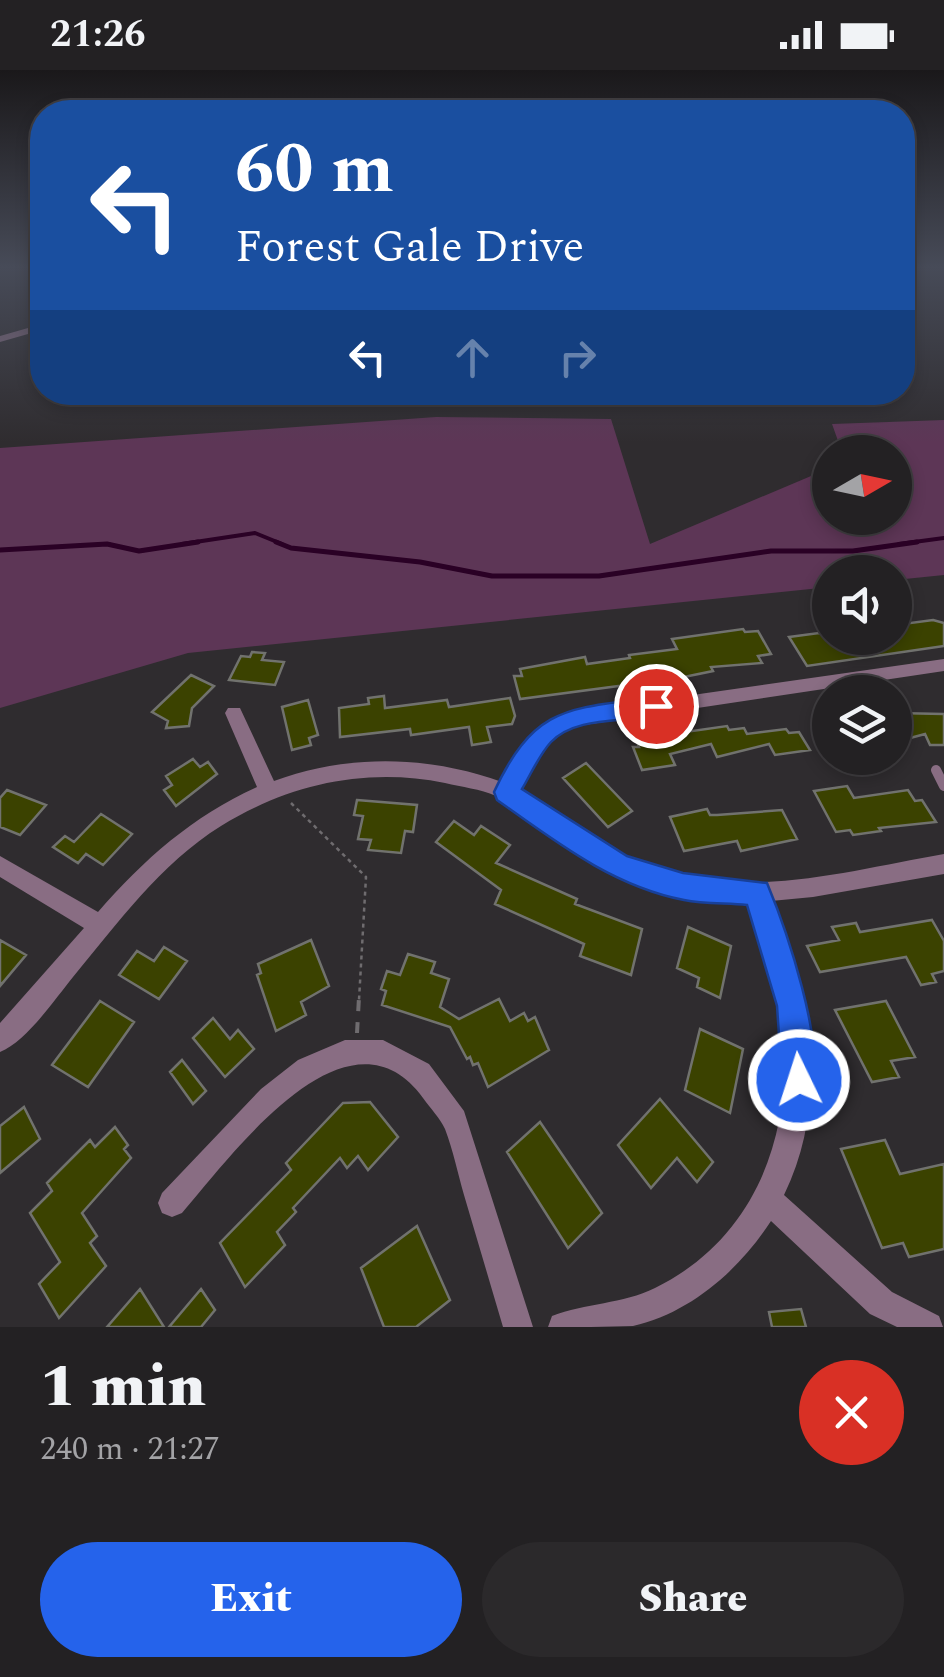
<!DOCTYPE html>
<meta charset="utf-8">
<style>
:root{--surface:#232123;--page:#2b292b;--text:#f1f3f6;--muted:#a3a3a6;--line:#403e41;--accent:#2563eb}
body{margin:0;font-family:Spectral,serif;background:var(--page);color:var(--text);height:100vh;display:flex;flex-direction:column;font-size:38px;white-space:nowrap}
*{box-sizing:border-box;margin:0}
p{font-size:32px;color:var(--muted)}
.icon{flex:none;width:55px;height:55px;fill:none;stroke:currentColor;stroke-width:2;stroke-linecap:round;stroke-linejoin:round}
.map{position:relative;height:1257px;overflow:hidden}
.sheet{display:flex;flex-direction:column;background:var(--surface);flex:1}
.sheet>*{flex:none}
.guide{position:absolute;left:30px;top:30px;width:885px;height:305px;border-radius:40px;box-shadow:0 5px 15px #0003,0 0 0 2px var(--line);background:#1a4fa0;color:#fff;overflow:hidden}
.needle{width:65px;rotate:81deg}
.controls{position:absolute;left:812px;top:365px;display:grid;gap:20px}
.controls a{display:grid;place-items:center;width:100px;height:100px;border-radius:50%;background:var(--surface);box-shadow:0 5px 15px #0003,0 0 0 2px var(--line);font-size:50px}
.pin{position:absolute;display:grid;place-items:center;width:85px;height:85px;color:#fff;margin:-42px;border:5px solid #fff;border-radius:50%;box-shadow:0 2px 10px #0007}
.me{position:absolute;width:110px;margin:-55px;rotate:356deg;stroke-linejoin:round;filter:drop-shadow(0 0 8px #0008)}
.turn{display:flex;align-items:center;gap:35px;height:210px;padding:0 40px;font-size:45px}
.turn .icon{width:130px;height:130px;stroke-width:2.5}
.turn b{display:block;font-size:70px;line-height:85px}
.lanes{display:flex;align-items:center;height:95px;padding:0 40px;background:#0003;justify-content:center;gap:50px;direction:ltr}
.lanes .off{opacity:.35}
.round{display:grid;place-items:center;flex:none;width:105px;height:105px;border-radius:52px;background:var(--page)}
.head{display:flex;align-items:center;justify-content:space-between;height:170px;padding:0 40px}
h1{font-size:60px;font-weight:800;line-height:75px}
.action{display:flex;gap:20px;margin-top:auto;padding:20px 40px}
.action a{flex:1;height:115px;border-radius:60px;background:var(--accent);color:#fff;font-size:40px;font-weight:800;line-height:115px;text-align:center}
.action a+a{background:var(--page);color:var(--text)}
.status{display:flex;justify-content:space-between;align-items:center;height:70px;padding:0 50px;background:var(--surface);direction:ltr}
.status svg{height:28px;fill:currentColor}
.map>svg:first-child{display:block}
.green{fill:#5d3656}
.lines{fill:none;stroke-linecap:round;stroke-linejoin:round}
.stream-far1{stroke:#2a0125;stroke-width:4}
.stream{stroke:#2a0125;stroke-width:5}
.building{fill:#3b4200;stroke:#71726e;stroke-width:2.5}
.path-far1{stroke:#6f6c6f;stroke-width:2.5;stroke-dasharray:4 4;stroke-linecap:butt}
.path{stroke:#6f6c6f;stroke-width:4;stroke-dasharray:11 11;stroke-linecap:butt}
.lane{stroke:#896d83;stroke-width:10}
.street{fill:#896d83;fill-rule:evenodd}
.route{fill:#2563eb;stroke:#184099;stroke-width:2.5}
</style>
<div class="status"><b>21:26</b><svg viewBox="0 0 49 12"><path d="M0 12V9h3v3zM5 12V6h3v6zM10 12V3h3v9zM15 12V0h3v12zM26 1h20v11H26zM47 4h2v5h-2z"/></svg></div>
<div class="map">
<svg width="944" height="1257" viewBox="0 0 944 1257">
<rect width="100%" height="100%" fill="#2f2c2f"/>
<!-- green -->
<path class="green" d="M436 347 611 349 650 474 830 398V448H895V382H842L832 354 944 350V505L895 510V502H830V517L188 583 0 638V378Z"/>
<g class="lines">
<!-- stream-far1 -->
<path class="stream-far1" d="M100 474H109
M182 474 255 463 282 474
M899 474 944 468"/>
<!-- stream -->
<path class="stream" d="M276 472 291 478 420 492 492 506H599L771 481H853L917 472
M0 480 107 474 139 481 198 472"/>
</g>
<!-- building -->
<path class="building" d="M933 550 944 553V576L807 596 789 567 819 563 830 568H895V555Z
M743 559 745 562 758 561 771 584 758 586 762 593 711 597 713 601 679 608 520 629 514 606H522L520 599 585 587 587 594 630 588 629 585 677 579 672 569Z
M252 582 265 583 262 590 284 592 275 615 229 610 241 586 250 587Z
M191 605 214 616 192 638 189 656 166 658 168 651 152 642Z
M384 626 385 638 447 630 449 637 510 628 515 646 512 654 487 657 491 672 472 675 469 657 411 665 410 659 340 667 339 638 369 634 368 628Z
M308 630 318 665 309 668 311 675 292 680 282 637Z
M895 643 944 644V675H930L925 664 895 672Z
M727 656 729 660 744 658 747 664 786 659 789 663 799 662 810 680 775 685 769 674 717 687 711 674 670 684 675 695 642 700 633 677H639L636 669Z
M193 689 200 697 208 692 217 704 176 736 164 720 172 715 166 706Z
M586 693 632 741 608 757 563 708Z
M847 716 854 728 908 720 915 731 922 730 936 752 879 758 881 761 853 765 850 760 836 762 814 721Z
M7 720 46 735 20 765 0 757V728Z
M357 730 417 735 413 762 405 761 401 783 368 780 371 770 358 769 363 746 354 745Z
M707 739 710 745H717L782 740 797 769 741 781 737 771 684 781 670 747Z
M101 744 132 764 103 795 86 784 78 793 53 777 65 766 74 772Z
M454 751 474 765 481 756 510 775 496 793 577 829 575 834 642 859 631 905 580 886 584 874 495 834 501 820 436 772Z
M932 850 944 871V901L932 904 936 912 921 915 906 887 820 902 807 876 839 870 832 857 856 853 860 862Z
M688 857 731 876 720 928 697 917 699 908 677 898Z
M0 870 26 885 0 916Z
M311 870 329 916 301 932 306 945 276 961 257 905 261 903 258 894Z
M164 877 187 891 159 929 119 905 137 881 154 891Z
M408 884 435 892 431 903 449 909 440 937 459 949 499 929 510 951 524 943 528 951 535 947 549 980 488 1017 478 993 473 995 470 987 467 989 450 957 382 935 386 921 381 919 387 901 400 905Z
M100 931 134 952 88 1017 52 995Z
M886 931 915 987 891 991 899 1007 872 1012 835 940Z
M213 948 230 969 238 960 254 979 225 1007 193 968Z
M700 959 743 979 730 1043 685 1020Z
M182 990 206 1021 193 1034 170 1002Z
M660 1029 713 1092 697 1112 677 1088 651 1118 618 1075Z
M370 1032 398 1067 368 1100 358 1086 347 1098 340 1088 293 1138 296 1142 277 1162 285 1175 245 1217 220 1173 291 1100 286 1093 343 1033Z
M24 1037 40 1069 0 1103V1056Z
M540 1052 602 1143 568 1178 507 1082Z
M115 1057 128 1075 124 1079 131 1088 82 1143 97 1166 90 1173 106 1196 59 1248 39 1214 60 1192 30 1143 52 1121 47 1113 90 1070 95 1077Z
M885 1070 900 1104 944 1094V1179L909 1187 903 1173 882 1178 841 1079Z
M417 1156 450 1230 416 1257H384L361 1198Z
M140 1219 164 1257H107Z
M201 1219 215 1240 201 1257H169Z
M801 1239 806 1257H772L769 1242Z"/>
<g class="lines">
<!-- path-far1 -->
<path class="path-far1" d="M291 733 366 807 359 930"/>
<!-- path -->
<path class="path" d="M357 963 359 927"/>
<!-- lane -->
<path class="lane" d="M936 700 944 716"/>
<!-- street -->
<path class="street" d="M42 254V260L0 272V266Z
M944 589V601L571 657 547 672 518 719C558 742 594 772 635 791 731 835 846 801 944 784V804L813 827 771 831C806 929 832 1026 784 1125L892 1222 939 1246 943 1257H897L870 1244 771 1151C740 1199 691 1243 633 1256 607 1257 575 1257 548 1257L552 1246C585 1233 623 1234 655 1218 761 1166 797 1053 781 942 776 904 762 868 749 832 687 832 630 816 578 781 552 762 526 740 496 726 480 719 462 717 445 713 366 697 289 714 221 756 160 794 118 853 73 907 55 929 26 972 0 982V953L84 858 0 807V786L98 842C144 789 193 746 257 717L225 643 228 638H240L274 711C348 684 427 685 502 712L535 662 567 643Z
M345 970H383L429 994 464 1041 533 1257H503C490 1213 477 1169 464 1125 458 1104 453 1080 445 1059 440 1048 430 1038 423 1028 348 925 231 1086 182 1143L172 1147 162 1143 158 1133 162 1123 261 1019 298 990Z"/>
</g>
<!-- sky -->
<linearGradient id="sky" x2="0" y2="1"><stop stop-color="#1a181a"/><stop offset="0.53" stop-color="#474b58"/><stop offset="1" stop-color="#474b58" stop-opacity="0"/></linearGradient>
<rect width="944" height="372" fill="url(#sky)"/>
<!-- route -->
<path class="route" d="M656 627 664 630 667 636 664 643C630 654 578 644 551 672 539 685 531 704 522 719L627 786 683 803 767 813C785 856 828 979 810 1021L799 1026 787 1021 782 1010 777 936 747 835C726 833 704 834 684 830 612 816 555 771 497 730L494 722C535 634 569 639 656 627Z"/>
</svg>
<div class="controls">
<a><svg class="needle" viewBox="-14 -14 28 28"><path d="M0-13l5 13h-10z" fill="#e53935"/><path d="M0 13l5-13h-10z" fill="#a3a3a6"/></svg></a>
<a><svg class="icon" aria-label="sound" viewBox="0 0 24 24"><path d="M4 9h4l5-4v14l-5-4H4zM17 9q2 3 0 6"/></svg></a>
<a><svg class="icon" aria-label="layers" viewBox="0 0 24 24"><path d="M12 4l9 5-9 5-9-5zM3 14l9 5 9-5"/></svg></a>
</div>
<div class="pin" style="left:656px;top:636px;background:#d93025"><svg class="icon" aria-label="arrive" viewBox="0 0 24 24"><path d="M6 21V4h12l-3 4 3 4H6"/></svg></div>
<svg class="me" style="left:799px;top:1010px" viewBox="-20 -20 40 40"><circle r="17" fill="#2563eb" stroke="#fff" stroke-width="3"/><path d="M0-11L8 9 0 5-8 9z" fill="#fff"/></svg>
<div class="guide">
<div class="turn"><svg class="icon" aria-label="left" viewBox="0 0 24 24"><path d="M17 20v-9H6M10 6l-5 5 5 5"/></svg><div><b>60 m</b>Forest Gale Drive</div></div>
<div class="lanes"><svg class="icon" aria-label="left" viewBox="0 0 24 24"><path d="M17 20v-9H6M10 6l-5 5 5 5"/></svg><svg class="icon off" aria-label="ahead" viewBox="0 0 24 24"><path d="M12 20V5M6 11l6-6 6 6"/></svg><svg class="icon off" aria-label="right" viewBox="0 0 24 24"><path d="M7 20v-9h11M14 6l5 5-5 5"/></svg></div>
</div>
</div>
<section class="sheet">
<div class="head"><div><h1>1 min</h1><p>240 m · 21:27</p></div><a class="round" style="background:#d93025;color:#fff"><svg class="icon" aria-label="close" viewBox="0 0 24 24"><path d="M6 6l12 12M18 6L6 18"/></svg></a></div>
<div class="action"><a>Exit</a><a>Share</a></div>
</section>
